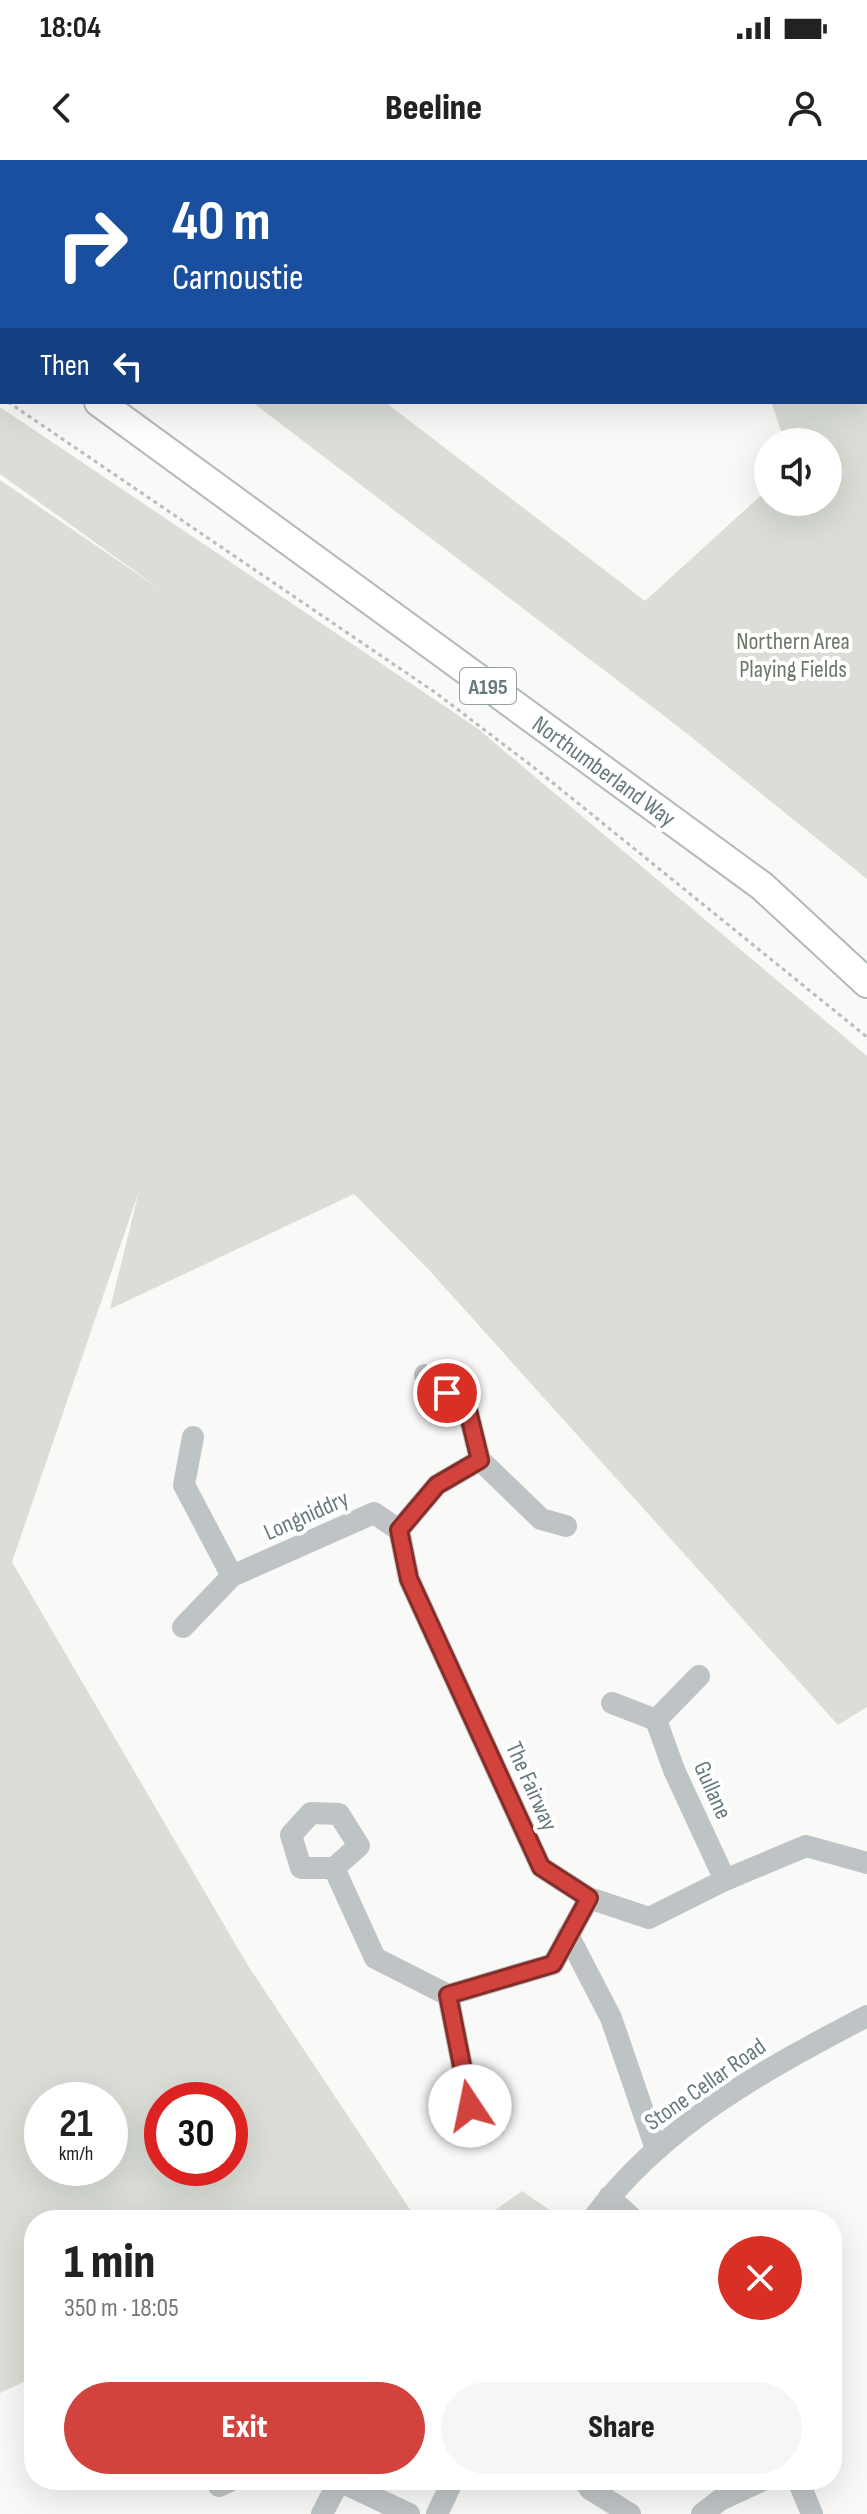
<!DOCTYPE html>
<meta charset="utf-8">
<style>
:root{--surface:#fff;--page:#f6f6f6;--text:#222;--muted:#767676;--accent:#d2433e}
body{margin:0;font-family:"Sofia Sans Condensed",sans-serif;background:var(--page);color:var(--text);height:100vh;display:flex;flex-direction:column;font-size:30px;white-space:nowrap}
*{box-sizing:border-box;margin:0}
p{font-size:26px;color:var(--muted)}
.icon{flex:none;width:44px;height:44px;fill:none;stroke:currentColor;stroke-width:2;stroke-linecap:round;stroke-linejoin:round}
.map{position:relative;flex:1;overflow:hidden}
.side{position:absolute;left:24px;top:2050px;width:818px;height:280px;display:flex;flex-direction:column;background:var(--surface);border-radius:32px;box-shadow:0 8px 32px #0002}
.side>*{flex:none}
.banner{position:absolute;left:0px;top:0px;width:868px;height:244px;box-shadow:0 8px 32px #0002;background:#1a4fa0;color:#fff;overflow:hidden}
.controls{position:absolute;left:754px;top:268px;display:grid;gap:16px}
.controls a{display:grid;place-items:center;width:88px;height:88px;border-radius:50%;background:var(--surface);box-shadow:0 8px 32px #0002;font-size:40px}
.speed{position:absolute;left:24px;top:1922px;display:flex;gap:16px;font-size:40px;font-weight:700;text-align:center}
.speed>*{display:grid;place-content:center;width:104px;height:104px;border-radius:50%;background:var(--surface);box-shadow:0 8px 32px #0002;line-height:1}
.speed small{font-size:20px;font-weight:400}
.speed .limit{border:12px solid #d22;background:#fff;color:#111}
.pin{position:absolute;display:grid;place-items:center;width:68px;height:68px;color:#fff;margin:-34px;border:4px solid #fff;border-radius:50%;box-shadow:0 2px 8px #0007}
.me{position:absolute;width:88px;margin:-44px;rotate:349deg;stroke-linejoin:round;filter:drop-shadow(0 0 6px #0008)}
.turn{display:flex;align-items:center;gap:28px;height:168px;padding:0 40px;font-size:36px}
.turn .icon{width:104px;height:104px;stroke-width:2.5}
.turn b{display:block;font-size:56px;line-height:68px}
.then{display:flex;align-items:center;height:76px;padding:0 40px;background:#0003;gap:16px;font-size:30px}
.round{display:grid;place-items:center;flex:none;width:84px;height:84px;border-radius:42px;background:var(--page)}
.summary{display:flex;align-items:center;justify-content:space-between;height:136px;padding:0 40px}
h1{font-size:48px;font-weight:800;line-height:60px}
.button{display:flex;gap:16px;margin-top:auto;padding:16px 40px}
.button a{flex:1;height:92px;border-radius:48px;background:var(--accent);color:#fff;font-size:32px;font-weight:800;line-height:92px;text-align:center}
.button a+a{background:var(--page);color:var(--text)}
.status{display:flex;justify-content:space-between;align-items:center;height:56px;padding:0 40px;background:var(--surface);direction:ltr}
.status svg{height:22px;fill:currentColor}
header{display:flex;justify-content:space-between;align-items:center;height:104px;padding:0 40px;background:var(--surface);font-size:36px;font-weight:800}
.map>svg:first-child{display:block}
.green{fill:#daded7;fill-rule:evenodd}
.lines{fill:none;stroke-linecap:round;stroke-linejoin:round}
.major-casing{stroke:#b2b9bb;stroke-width:32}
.path{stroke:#b9bdbf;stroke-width:3;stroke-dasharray:4 4;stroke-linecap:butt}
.minor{stroke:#bec4c6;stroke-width:22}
.major{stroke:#fff;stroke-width:28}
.route-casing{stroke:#882c28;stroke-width:20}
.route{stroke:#d2433e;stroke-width:14}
.labels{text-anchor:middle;stroke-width:8;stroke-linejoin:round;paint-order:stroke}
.shield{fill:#fff;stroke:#94a2a5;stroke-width:2}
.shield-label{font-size:22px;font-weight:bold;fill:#667a7f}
.park-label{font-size:24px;fill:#6c7865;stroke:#fff}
.street-label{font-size:24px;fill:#667a7f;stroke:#fff}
</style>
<div class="status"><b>18:04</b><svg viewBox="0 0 49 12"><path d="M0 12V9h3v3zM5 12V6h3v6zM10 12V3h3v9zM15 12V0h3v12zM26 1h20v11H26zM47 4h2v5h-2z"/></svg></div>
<header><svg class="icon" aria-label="back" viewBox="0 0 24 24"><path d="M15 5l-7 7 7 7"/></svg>Beeline<svg class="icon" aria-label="person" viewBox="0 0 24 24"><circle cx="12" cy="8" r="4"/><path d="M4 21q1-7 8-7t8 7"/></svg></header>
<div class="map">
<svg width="867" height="2354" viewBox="0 0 867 2354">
<rect width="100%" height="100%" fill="#f9f9f7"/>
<!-- green -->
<path class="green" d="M867 85V719L680 568 252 242H385L645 441 768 329V342H828V282H785L771 242H866Z
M0 247 477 568 867 896V1547L838 1565 429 1110 354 1034 110 1149 139 1031 12 1402 247 1804 417 2060H34V2217L0 2233V320L164 432 0 314ZM42 1940H110V2008H42ZM162 1940H230V2008H162Z
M522 2031 561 2058 559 2060H481Z"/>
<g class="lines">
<!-- major casing -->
<g class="major-casing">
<path id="major" d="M0 170 2 172
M99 242 762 726 867 823"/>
</g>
<!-- path -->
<path class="path" d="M0 236 2 238
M8 242 436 533 532 606 867 877"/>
<!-- minor -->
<path class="minor" d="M425 1215 468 1251 480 1300
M193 1277 184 1325 232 1416
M399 1370 409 1419 541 1707 589 1738 649 1758 725 1720 806 1686 867 1703
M399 1370 437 1325 480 1300 541 1359 566 1366
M183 1467 232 1416 374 1353 399 1370
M699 1516 656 1560 674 1610 725 1720
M612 1543 656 1560
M334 1708H301L291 1675 311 1653 339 1654 359 1686 334 1708 375 1798 448 1835 553 1804 589 1738
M568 1775 611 1858 656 1989
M448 1835 470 1946
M609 2037 634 2060
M592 2060C661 1965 766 1909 867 1856
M337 2320 409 2354
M584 2320 590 2329 630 2354
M798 2320 812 2354
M219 2326 232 2320
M322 2354 339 2321
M437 2354 453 2320
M702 2354 720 2340 763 2320"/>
<!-- major -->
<use href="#major" class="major"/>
</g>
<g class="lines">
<!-- route casing -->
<g class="route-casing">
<path id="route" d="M447 1233 468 1251 480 1300 437 1325 399 1370 409 1419 541 1707 589 1738 553 1804 448 1835 470 1946"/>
</g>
<!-- route -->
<use href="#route" class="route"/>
</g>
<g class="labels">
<!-- shield labels -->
<rect class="shield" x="460" y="508" width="56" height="36" rx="6"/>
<g class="shield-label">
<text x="488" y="534">A195</text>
</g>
<!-- park labels -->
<g class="park-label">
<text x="793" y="489">Northern Area<tspan x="793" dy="28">Playing Fields</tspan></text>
</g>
<!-- street labels -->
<g class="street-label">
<text transform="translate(604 611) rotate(36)" y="8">Northumberland Way</text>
<text transform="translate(306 1355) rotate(-24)" y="8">Longniddry</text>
<text transform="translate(532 1626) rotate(66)" y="8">The Fairway</text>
<text transform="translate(713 1630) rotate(66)" y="8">Gullane</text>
<text transform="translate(705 1924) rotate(-35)" y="8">Stone Cellar Road</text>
</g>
</g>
</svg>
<div class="controls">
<a><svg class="icon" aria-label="sound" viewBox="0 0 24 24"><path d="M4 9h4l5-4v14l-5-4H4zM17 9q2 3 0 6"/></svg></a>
</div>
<div class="speed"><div>21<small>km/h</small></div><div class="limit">30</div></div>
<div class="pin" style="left:447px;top:1233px;background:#d93025"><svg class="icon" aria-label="arrive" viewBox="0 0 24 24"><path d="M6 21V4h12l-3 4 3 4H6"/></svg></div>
<svg class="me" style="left:470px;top:1946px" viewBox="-20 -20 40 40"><circle r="19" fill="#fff"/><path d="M0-13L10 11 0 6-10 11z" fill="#d2433e"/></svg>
<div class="banner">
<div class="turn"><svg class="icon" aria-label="right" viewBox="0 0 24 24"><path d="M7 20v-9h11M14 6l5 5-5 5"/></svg><div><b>40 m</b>Carnoustie</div></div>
<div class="then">Then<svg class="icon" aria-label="left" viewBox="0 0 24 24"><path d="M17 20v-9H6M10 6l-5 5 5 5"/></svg></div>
</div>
<section class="side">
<div class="summary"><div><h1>1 min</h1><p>350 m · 18:05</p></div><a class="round" style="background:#d93025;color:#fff"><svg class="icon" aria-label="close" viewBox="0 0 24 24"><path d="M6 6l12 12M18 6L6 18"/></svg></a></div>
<div class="button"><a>Exit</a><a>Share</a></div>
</section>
</div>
